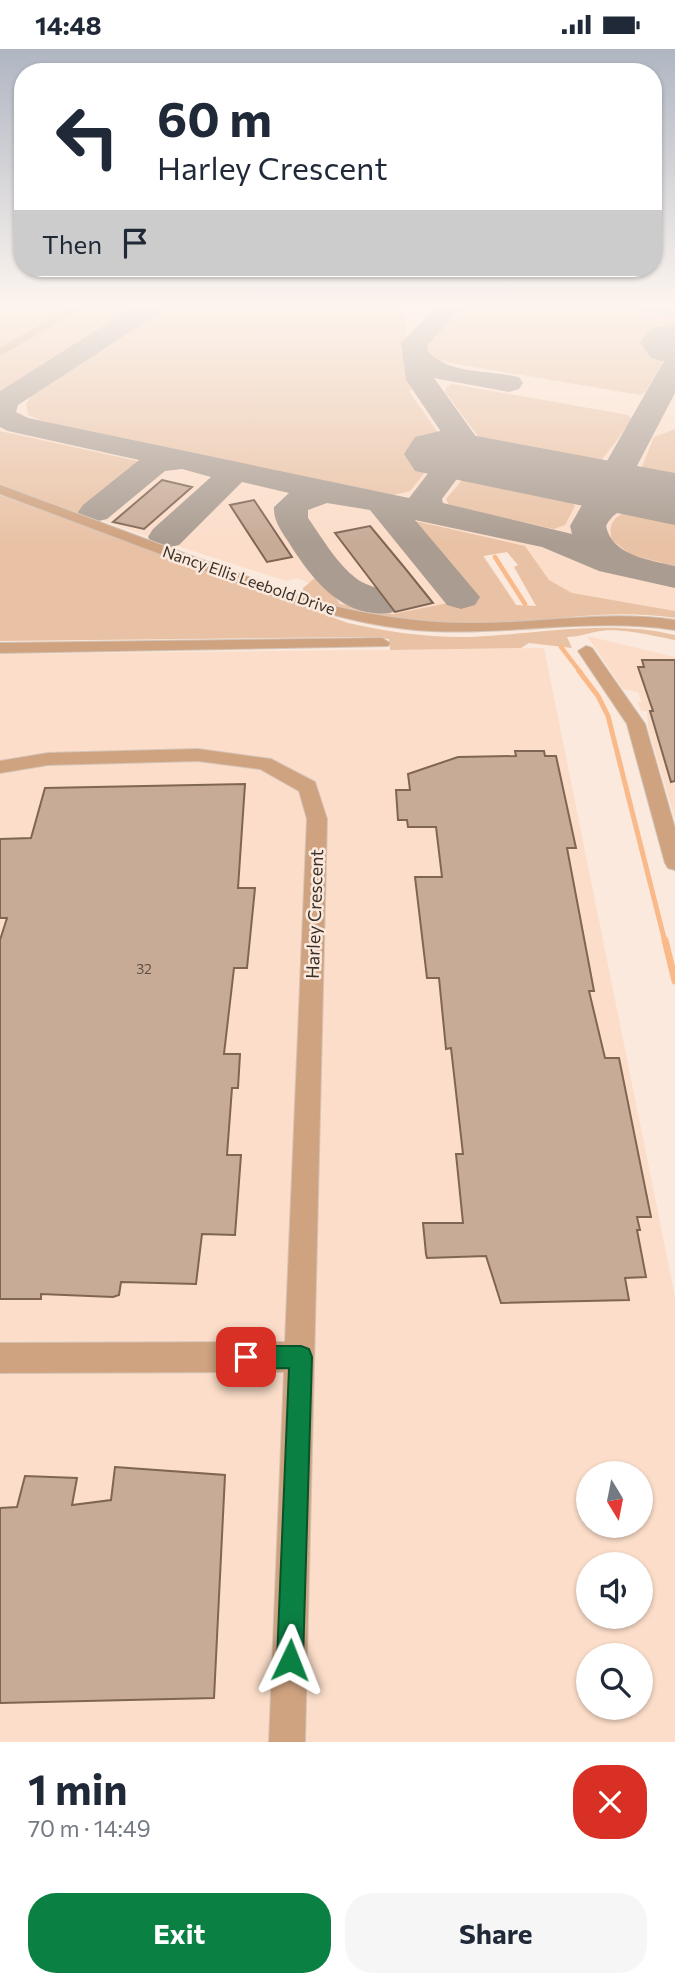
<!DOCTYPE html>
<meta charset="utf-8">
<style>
:root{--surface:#fff;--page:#f6f6f7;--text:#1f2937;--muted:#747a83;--accent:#0b8043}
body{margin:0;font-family:Commissioner,sans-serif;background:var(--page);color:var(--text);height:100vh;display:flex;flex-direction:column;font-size:26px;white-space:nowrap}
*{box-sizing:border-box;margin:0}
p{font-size:23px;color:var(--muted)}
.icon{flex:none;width:38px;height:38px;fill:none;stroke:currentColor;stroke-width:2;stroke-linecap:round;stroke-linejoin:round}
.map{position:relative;height:1693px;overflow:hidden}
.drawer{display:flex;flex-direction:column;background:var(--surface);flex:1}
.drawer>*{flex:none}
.hud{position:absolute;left:14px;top:14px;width:648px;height:214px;border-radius:28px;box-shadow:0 2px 5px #0004;background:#fff;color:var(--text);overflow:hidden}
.needle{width:46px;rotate:170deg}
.fabs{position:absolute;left:576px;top:1412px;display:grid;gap:14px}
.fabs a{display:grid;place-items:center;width:77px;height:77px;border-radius:50%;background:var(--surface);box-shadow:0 2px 5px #0004;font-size:35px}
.pin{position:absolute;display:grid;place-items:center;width:60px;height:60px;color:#fff;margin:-30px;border-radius:14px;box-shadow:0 4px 10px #0006}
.me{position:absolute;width:77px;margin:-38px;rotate:2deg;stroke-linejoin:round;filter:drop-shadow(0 0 5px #0008)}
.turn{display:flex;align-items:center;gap:24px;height:147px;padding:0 28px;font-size:32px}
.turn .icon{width:91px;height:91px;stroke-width:2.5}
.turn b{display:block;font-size:49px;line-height:60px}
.then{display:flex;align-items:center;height:66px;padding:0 28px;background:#0003;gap:14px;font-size:26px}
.round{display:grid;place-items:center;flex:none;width:74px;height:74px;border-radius:28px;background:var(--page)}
.summary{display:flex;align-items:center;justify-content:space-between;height:119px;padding:0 28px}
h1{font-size:42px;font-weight:700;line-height:52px}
.cta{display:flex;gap:14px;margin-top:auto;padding:14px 28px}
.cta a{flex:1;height:80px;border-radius:28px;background:var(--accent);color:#fff;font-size:28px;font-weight:700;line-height:80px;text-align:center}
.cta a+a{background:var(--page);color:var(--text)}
.status{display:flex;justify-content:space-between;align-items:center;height:49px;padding:0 35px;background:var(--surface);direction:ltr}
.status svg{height:19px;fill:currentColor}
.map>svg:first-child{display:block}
.built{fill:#fbddc9;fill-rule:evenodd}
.green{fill:#e9c2a5;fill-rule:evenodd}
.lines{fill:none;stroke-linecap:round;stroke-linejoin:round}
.stream-far3{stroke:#fab989;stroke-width:3.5}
.stream-far2{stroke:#fab989;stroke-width:4.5}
.stream-far1{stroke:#fab989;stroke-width:5}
.stream{stroke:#fab989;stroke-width:7}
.taxiway{fill:#aa9c91;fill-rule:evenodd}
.runway{fill:#aa9c91;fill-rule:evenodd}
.building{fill:#c7ab97;stroke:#7f6553;stroke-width:2}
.minor-casing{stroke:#d4c4b8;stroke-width:2}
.minor{fill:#cfa280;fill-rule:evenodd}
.route{fill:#0b8043;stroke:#07532c;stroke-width:2}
.labels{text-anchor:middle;stroke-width:5;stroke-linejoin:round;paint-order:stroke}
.number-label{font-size:14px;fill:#5e4f44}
.far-street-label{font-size:16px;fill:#3b3028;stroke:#fae9dc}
.street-label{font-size:18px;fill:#3b3028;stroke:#fae9dc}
</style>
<div class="status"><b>14:48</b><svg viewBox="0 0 49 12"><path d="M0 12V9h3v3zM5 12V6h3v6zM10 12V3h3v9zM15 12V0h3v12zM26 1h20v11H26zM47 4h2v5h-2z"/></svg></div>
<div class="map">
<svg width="675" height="1693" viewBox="0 0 675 1693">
<rect width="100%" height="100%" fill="#fae9dc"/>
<!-- built -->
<path class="built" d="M109 257H675V563L539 557 519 516 508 503 484 507 517 556 475 569 378 563 342 556 338 550 310 541 311 535 297 529 286 532 131 482 83 464 0 399V324Z
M587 587 675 608V770L648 678 647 662H641L638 653H642L638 643 623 640Z
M544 599 675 1248V1693H0V605ZM588 1424H640V1477H588ZM588 1516H640V1568H588ZM588 1606H640V1659H588Z"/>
<!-- green -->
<path class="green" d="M0 257H74L0 300Z
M87 257H136L0 342V308Z
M169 257H405L407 332 412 341 409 342 443 391H437L417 412 431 416 410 442 393 446 42 372 28 366 26 355 32 346Z
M461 257H630L673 263 675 264V291L645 344 640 346 427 310 422 297Z
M452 335 628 366 632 370C629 375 603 411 599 413 583 422 507 402 486 398L445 343 446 338Z
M675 380V434L649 428 641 420 654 388Z
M0 382 142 413 146 416 85 467 0 435Z
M473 428 561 445 571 451 575 457 565 476 554 480 449 456 446 450 464 429Z
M0 446 348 574C389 583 429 589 471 588 540 585 607 570 675 586V591C655 587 615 577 595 583 585 585 578 588 567 588L572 599 529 594 521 599 390 601 389 590 362 588 0 592Z
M643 461 675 467V517L631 506 612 491C605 469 624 460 643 461Z
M415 472 525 497 549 531 572 544 675 562V569C621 560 568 569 514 573 458 576 402 572 347 559 333 556 313 554 303 543V539L315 529 326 533 340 555 393 565 468 550 406 475ZM507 503 518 516 514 518 536 557 516 556 483 507Z"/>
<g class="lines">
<!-- stream-far3 -->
<path class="stream-far3" d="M0 275 31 257"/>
<!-- stream-far2 -->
<path class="stream-far2" d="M495 508 525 555
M561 598 581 624"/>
<!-- stream-far1 -->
<path class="stream-far1" d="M579 622 598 647 608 667 665 893"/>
<!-- stream -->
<path class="stream" d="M665 891 675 932"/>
<!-- taxiway -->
<path class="taxiway" d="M135 257H165L162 262 18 356 16 363 28 369 409 449 450 396 406 331 401 294 437 257H464L427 296 428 303C451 326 490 321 519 328L523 334 519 340 509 343 434 329 482 396 442 450 443 454 572 485 570 477 661 317 665 311 675 309V344L626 438 645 437 675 441V461C650 457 619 451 606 477 612 507 650 511 675 517V539L599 522 542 498 415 471 480 548 475 556 461 560 447 556 370 461 327 454 308 461V469C323 490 336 514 357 530 372 541 394 539 404 554L399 562C349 575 315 535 291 497 283 484 273 473 274 458L289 444 242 433 179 496 166 499 153 496 148 488 153 480 211 428 182 420 165 422 107 470 95 473 83 470 78 463 83 456 139 411 8 382 0 378V342Z
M642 257H675V268L645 262Z"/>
<!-- runway -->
<path class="runway" d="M675 274V315L651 309 640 294 650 280Z
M444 381 675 424V476L415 422 404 405 415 388Z"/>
</g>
<!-- building -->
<path class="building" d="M162 431 192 438 144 480 113 473Z
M254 451 292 508 267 513 230 456Z
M370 477 404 518 433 554 395 563 335 484Z
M642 611H675V732L671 733 650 662H653L638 618H644Z
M515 702H544L545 707H556L576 799H567L594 942H589L605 1009H619L651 1168H637L640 1181H637L646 1228 625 1229 629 1251 501 1254 486 1207 427 1209 426 1205 423 1174H463L456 1105H463L451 999 446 1000 439 929H427L415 828H442L436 778H408L407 771H398L396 741H410L408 725 458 708 516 707Z
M245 735 238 839H255L247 919H234L224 1005H240L238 1039H232L227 1106H241L235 1186 202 1185 196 1235 121 1233 119 1246 113 1248 41 1245V1250H0V891L7 869H0V790L31 789 45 739Z
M115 1418 225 1426 214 1649 0 1654V1459L17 1458 25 1427 77 1429 72 1456 111 1451Z"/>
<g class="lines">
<!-- minor casing -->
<g class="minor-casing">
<path id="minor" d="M73 257H86L0 307V299Z
M0 436 313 552C367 566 422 575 477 574 544 574 609 561 675 571V581C585 567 496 590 406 580 334 572 270 546 203 521 135 496 68 470 0 445Z
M382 589 390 594 388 597 0 604V594Z
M586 597 592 599 645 675 675 779V821L668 819 665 814 627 675 578 602Z
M198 700 271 710 315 733 327 770 305 1693H269L284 1323 0 1324V1294L285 1293 307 770 299 742 260 720 198 712 48 716 0 724V712L48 704Z"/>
</g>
<!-- minor -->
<use href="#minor" class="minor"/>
</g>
<!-- sky -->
<linearGradient id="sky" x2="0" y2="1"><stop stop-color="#afb6c2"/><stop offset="0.52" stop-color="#fdf5ef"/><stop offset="1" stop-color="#fdf5ef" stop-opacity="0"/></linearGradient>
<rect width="675" height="494" fill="url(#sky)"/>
<!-- route -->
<path class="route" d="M246 1297H301L309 1300 312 1308 303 1611 299 1620 290 1624 281 1620 277 1611 289 1319 246 1320 238 1316 235 1308 238 1300Z"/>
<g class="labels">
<!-- number labels -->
<g class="number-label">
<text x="144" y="925">32</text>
</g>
<!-- far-street labels -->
<g class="far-street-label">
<text transform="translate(249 531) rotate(19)" y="6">Nancy Ellis Leebold Drive</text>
</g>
<!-- street labels -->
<g class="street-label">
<text transform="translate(315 865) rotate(-88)" y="6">Harley Crescent</text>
</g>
</g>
</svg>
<div class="fabs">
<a><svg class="needle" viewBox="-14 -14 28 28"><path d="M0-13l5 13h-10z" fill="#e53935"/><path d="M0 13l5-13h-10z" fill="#747a83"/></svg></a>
<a><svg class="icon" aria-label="sound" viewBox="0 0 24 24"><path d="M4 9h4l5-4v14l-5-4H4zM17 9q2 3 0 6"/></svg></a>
<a><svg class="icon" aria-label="search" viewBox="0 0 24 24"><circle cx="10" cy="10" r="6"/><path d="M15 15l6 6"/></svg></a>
</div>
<div class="pin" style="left:246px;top:1308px;background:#d93025"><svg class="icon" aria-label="arrive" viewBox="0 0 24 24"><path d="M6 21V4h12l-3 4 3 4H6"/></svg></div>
<svg class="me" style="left:290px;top:1611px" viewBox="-20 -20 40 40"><path d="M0-17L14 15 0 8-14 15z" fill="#0b8043" stroke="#fff" stroke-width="4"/></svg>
<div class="hud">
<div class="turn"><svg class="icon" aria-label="left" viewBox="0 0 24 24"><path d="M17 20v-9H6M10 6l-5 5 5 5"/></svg><div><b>60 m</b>Harley Crescent</div></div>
<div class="then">Then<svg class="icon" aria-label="arrive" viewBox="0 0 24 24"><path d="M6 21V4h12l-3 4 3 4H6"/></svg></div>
</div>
</div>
<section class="drawer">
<div class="summary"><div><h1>1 min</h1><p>70 m · 14:49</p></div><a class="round" style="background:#d93025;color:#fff"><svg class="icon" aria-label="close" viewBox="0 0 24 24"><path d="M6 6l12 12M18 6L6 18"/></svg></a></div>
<div class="cta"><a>Exit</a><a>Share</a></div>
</section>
